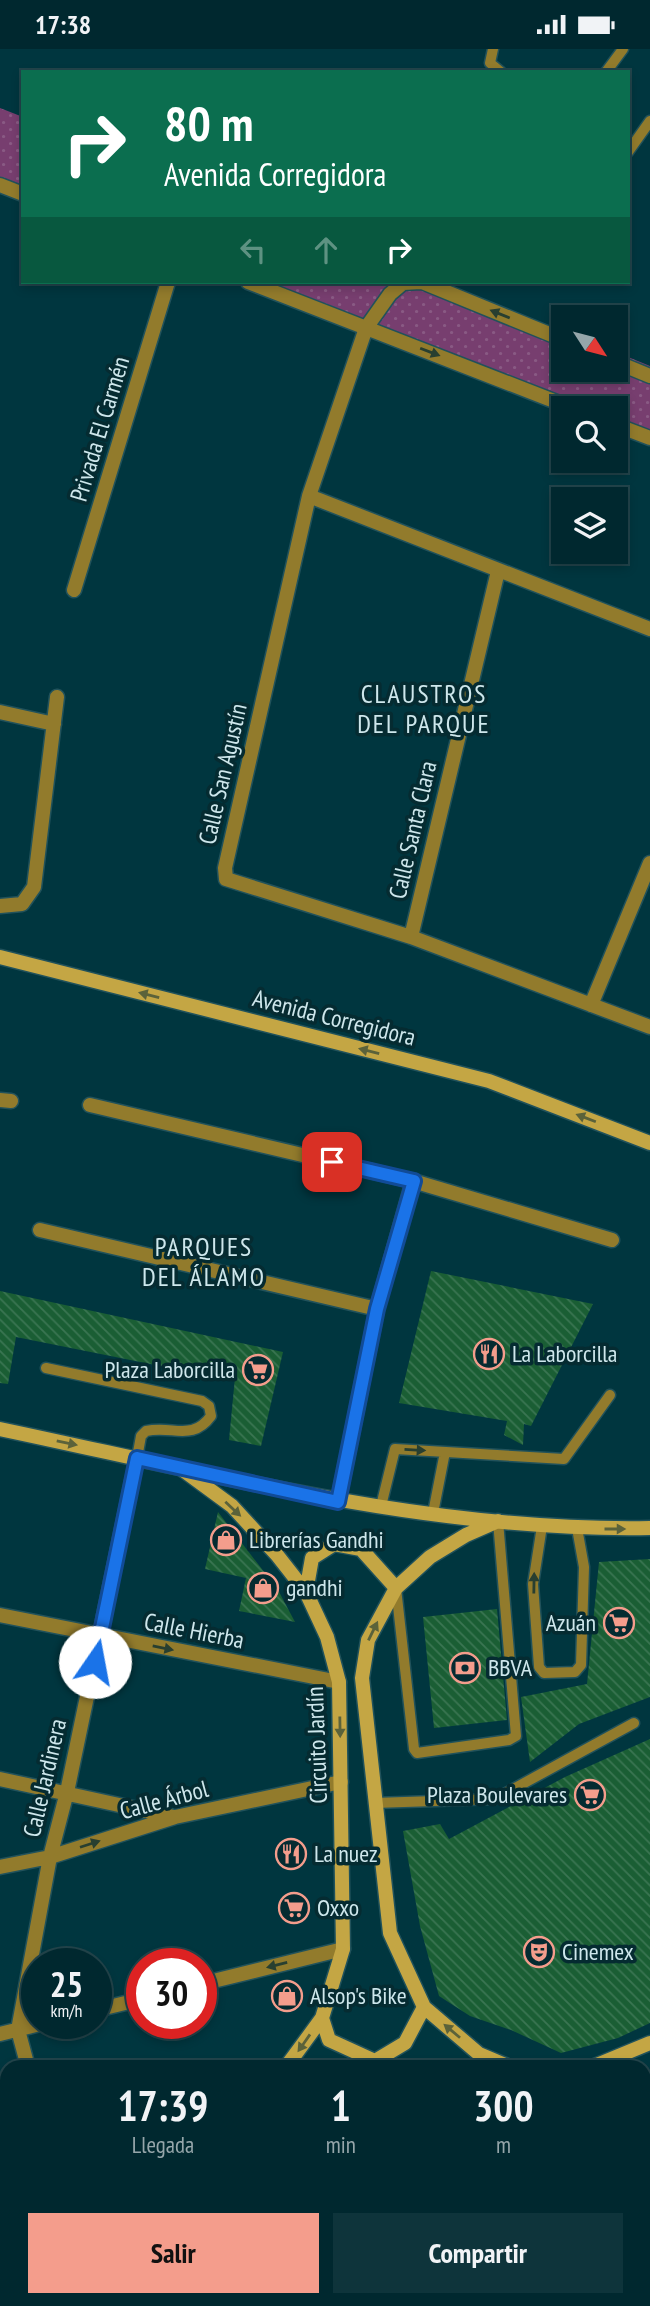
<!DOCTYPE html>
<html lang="es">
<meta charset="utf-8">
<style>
:root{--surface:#00282f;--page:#0e343b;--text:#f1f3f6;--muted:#95a6aa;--line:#22444b;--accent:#f49d8c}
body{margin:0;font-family:"PT Sans Narrow",sans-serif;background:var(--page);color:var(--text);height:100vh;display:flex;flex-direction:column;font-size:26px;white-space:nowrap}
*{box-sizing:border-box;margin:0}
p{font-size:23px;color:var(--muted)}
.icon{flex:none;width:38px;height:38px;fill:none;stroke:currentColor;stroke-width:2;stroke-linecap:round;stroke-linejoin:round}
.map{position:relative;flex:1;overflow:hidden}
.side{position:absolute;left:0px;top:2011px;width:651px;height:247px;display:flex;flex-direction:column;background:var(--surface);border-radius:21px 21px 0 0;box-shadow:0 4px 10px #0003,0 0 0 2px var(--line)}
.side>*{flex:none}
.hud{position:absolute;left:21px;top:21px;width:609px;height:214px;border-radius:0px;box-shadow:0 4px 10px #0003,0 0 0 2px var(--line);background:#0b6e4f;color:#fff;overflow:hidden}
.needle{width:46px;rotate:126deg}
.controls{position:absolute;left:551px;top:256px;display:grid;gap:14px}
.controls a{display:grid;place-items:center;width:77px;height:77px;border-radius:0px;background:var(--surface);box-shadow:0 4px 10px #0003,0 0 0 2px var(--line);font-size:35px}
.speed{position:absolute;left:21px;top:1899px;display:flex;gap:14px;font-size:35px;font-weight:700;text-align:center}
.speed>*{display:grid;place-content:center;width:91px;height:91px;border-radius:50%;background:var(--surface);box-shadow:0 4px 10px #0003,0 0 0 2px var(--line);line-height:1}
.speed small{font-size:18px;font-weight:400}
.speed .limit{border:10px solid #d22;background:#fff;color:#111}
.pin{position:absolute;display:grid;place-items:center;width:60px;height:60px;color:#fff;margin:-30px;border-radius:14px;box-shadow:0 4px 10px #0006}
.me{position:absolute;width:77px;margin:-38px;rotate:12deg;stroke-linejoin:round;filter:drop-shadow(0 0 5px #0008)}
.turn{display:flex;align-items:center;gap:24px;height:147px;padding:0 28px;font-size:32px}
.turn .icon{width:91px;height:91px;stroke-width:2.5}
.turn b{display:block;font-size:49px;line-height:60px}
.lanes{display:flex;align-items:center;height:66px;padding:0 28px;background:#0003;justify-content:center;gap:35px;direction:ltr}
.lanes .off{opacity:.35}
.eta{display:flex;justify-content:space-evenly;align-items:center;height:119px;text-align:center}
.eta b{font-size:42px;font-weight:700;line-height:49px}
.action{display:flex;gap:14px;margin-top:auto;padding:14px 28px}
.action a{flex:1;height:80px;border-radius:0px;background:var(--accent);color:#111;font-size:28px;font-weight:700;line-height:80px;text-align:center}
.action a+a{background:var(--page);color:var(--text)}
.status{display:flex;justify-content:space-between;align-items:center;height:49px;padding:0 35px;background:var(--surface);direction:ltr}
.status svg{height:19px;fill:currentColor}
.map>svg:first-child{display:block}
.park{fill:url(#park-dots)}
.building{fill:url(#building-back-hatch)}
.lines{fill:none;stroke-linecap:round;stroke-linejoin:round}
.lane-casing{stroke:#21525b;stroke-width:13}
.street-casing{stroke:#21525b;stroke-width:17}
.secondary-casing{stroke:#21525b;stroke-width:17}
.primary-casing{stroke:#21525b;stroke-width:20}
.path{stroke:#557f87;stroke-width:3.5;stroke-dasharray:5 5;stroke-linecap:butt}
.lane{stroke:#927b2c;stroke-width:10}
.street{stroke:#927b2c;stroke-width:14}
.secondary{stroke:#c4a644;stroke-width:14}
.primary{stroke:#eec740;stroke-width:18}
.oneway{fill:#283f30}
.oneway2{fill:#5b623a}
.route-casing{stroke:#114b97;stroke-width:18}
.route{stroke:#1a73e8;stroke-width:12}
.labels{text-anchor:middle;stroke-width:7;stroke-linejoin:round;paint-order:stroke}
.street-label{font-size:24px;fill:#cee7ec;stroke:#052b31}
.poi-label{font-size:24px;fill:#cee7ec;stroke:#052b31;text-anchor:start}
.neighbourhood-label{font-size:26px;letter-spacing:2px;fill:#cee7ec;stroke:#052b31}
</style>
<div class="status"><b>17:38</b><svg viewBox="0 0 49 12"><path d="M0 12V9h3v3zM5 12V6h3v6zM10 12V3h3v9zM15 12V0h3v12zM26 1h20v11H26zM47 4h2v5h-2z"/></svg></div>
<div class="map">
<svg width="650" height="2257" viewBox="0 0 650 2257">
<defs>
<pattern id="park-dots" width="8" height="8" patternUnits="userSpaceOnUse" patternTransform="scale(1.75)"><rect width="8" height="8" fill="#773e6f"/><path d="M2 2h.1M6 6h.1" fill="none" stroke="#895a84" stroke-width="1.8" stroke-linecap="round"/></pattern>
<pattern id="building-back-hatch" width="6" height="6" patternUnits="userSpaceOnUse" patternTransform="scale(1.75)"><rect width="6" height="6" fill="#1a5e34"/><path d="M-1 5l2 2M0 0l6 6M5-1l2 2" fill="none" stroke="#3a7552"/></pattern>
</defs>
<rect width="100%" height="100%" fill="#00363f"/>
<!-- park -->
<path class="park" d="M0 59 23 68V145L0 136Z
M249 233H437L563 283 564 320H616V303L650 317V389L616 376V359H572Z"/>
<!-- building -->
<path class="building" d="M431 1222 593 1255 531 1377 524 1375 523 1396 504 1386 507 1372 399 1354Z
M0 1242 283 1303 261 1397 229 1391 236 1318 195 1324 16 1288 8 1335 0 1334Z
M218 1463 278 1541 295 1573 239 1562 246 1529 205 1520Z
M650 1510V1648L579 1675 530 1713 521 1648 587 1635 599 1513Z
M497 1560 507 1671 434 1679 423 1568Z
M650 1690V1974L618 1989 561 2004 511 1981 470 1967 439 1947 420 1877 403 1782 440 1775 449 1790 565 1728Z"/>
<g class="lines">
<!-- lane casing -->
<g class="lane-casing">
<path id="lane" d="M493 0 490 14 501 23
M606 23 623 0
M628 103 650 72
M46 1319 202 1352 209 1357 211 1367C192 1393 173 1376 146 1382L141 1387 137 1409
M381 1457 395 1400 564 1410 610 1346
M433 1464 445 1403
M542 1477 533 1535 539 1618 544 1624 575 1623 581 1616 584 1518 577 1479
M396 1539 414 1700 417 1704 509 1691 516 1687 498 1472
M374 1754 495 1750 634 1674
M0 2128 7 2127
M644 2147 650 2145
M644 2173 650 2171
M644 2202 650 2200"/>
</g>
<!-- street casing -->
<g class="street-casing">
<path id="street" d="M0 136 23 145
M248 233 572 359
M421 233 403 234 390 245 366 279 309 447 225 819 226 830 411 888 650 978
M422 233 564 291
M616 313 650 327
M616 376 650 389
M309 447 650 580
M74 541 168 233
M0 663 54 675
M0 857 22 855 34 838 57 648
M411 888 498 522
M591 956 650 814
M0 1051 11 1052
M90 1056 413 1132 612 1191
M40 1181 377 1260
M338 1453 377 1260 413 1132
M0 1566 339 1633
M0 1730 174 1768
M0 1818 50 1808 175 1768 341 1733
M201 1935 343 1900
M96 1961 142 1950
M0 1985 44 1974
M28 2018 18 1981 50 1808 67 1743 137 1409
M526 2250 528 2257
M566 2250 568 2257"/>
</g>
<!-- secondary casing -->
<g class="secondary-casing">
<path id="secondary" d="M0 908 489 1032 650 1094
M0 1380C214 1425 430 1483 650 1479
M179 1418 232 1457 277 1506 306 1543 327 1588 339 1633 343 1900 322 1969 286 2018
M498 1472 466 1486 430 1508 396 1539 368 1591 362 1629 390 1884 424 1958 479 2005 510 2018
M306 1543 312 1509 334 1495 361 1500 396 1539
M322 1969 329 1991 375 2012 405 1994 424 1958
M592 2018 650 1994
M644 2127 650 2125
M0 2171 7 2169
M174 2257 199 2250"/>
</g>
<!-- primary casing -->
<g class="primary-casing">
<path id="primary" d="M644 2035 650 2032
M644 2083 650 2081
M0 2213 7 2211
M13 2257 40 2250"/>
</g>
<!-- path -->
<path class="path" d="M463 2018H464
M546 2250 548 2257"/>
<!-- lane -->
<use href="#lane" class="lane"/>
<!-- street -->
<use href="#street" class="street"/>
<!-- secondary -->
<use href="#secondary" class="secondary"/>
<!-- primary -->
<use href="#primary" class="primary"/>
</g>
<!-- one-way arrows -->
<defs><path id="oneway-solid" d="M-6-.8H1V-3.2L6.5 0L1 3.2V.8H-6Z" transform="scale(1.75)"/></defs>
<g class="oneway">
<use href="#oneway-solid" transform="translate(500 265) rotate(-158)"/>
<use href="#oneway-solid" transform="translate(430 303) rotate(21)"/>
<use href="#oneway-solid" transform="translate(415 1401) rotate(3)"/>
<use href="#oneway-solid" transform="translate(534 1534) rotate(-89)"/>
<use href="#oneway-solid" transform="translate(163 1599) rotate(11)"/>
<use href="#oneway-solid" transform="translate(90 1795) rotate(-18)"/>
<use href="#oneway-solid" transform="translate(277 1916) rotate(166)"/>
</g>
<g class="oneway2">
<use href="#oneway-solid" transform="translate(149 946) rotate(-166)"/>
<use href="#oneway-solid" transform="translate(369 1002) rotate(-166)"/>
<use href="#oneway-solid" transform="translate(586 1069) rotate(-159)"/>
<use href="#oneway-solid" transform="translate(67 1394) rotate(12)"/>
<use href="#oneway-solid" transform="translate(233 1460) rotate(43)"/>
<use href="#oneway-solid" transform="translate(615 1480)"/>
<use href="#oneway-solid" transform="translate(373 1582) rotate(-64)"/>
<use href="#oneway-solid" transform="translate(340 1678) rotate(89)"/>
<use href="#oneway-solid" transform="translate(452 1982) rotate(-140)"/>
<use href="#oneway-solid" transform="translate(304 1994) rotate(125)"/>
</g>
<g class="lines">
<!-- route casing -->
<g class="route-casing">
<path id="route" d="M95 1613 137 1409 338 1453 377 1260 414 1132 332 1113"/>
</g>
<!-- route -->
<use href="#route" class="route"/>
</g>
<!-- icons -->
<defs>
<g id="restaurant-ring" transform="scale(1.575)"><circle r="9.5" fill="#052b31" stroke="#f49d8c" stroke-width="1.5"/><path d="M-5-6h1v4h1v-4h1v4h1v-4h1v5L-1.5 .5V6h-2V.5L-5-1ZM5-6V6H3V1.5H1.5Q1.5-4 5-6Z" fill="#f49d8c"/></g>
<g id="supermarket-ring" transform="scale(1.575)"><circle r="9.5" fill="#052b31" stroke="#f49d8c" stroke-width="1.5"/><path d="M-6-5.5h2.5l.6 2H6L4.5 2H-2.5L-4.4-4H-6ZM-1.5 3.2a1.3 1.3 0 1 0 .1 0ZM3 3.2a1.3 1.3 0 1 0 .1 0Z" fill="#f49d8c"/></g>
<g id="shop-ring" transform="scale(1.575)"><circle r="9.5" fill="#052b31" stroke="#f49d8c" stroke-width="1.5"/><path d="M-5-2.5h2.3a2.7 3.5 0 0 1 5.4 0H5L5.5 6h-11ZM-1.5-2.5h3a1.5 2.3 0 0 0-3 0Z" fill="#f49d8c"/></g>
<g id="bank-ring" transform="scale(1.575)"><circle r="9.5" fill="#052b31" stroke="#f49d8c" stroke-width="1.5"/><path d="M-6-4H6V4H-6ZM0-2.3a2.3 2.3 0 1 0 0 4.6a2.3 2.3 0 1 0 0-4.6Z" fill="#f49d8c"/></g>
<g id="theatre-ring" transform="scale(1.575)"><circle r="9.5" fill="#052b31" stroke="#f49d8c" stroke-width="1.5"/><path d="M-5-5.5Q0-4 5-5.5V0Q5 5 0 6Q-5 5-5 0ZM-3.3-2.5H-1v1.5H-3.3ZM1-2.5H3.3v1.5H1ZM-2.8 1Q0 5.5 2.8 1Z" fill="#f49d8c"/></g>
</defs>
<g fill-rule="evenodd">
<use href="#restaurant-ring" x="489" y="1305"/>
<use href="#supermarket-ring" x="258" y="1321"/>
<use href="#shop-ring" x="226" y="1491"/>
<use href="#shop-ring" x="263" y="1539"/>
<use href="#supermarket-ring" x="619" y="1574"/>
<use href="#bank-ring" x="465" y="1619"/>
<use href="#supermarket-ring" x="590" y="1746"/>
<use href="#restaurant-ring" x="291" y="1805"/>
<use href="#supermarket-ring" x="294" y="1859"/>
<use href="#theatre-ring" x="539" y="1903"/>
<use href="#shop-ring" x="287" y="1947"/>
</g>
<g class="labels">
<!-- street labels -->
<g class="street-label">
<text transform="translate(100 380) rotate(-73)" y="8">Privada El Carmén</text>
<text transform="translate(223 725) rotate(-77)" y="8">Calle San Agustín</text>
<text transform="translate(413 781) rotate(-77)" y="8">Calle Santa Clara</text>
<text transform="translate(334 969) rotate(14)" y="8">Avenida Corregidora</text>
<text transform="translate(194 1582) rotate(11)" y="8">Calle Hierba</text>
<text transform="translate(317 1696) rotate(-92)" y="8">Circuito Jardín</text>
<text transform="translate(45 1729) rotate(-77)" y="8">Calle Jardinera</text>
<text transform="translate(164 1751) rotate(-15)" y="8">Calle Árbol</text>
</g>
<!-- poi labels -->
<g class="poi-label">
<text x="512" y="1313">La Laborcilla</text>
<text x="235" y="1329" text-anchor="end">Plaza Laborcilla</text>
<text x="249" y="1499">Librerías Gandhi</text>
<text x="286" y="1547">gandhi</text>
<text x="596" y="1582" text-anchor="end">Azuán</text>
<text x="488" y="1627">BBVA</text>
<text x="567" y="1754" text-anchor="end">Plaza Boulevares</text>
<text x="314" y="1813">La nuez</text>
<text x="317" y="1867">Oxxo</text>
<text x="562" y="1911">Cinemex</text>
<text x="310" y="1955">Alsop's Bike</text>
</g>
<!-- neighbourhood labels -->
<g class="neighbourhood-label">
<text x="424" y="654">CLAUSTROS<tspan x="424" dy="30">DEL PARQUE</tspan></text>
<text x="204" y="1207">PARQUES<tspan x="204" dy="30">DEL ÁLAMO</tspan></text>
</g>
</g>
</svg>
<div class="controls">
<a><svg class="needle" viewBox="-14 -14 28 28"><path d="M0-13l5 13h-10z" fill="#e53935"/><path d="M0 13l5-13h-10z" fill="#95a6aa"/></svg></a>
<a><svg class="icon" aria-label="search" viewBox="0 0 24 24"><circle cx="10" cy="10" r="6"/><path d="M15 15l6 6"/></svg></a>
<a><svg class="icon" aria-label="layers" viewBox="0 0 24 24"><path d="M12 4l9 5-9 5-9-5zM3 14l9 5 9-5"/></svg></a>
</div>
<div class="speed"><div>25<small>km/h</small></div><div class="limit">30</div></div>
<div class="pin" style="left:332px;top:1113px;background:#d93025"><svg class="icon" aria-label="arrive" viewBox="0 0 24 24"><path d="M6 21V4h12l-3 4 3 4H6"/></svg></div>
<svg class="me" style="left:95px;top:1613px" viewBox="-20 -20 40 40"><circle r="19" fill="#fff"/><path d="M0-13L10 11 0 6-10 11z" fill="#1a73e8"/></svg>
<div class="hud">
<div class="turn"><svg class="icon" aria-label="right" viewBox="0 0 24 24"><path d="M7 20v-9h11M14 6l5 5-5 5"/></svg><div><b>80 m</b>Avenida Corregidora</div></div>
<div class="lanes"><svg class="icon off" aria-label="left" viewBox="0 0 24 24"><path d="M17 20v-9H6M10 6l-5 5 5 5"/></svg><svg class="icon off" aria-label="ahead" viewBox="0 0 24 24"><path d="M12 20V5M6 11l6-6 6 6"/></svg><svg class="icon" aria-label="right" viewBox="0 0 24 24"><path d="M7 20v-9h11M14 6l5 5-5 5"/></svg></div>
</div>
<section class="side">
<div class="eta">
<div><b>17:39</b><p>Llegada</p></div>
<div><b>1</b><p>min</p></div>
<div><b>300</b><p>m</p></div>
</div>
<div class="action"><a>Salir</a><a>Compartir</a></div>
</section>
</div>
